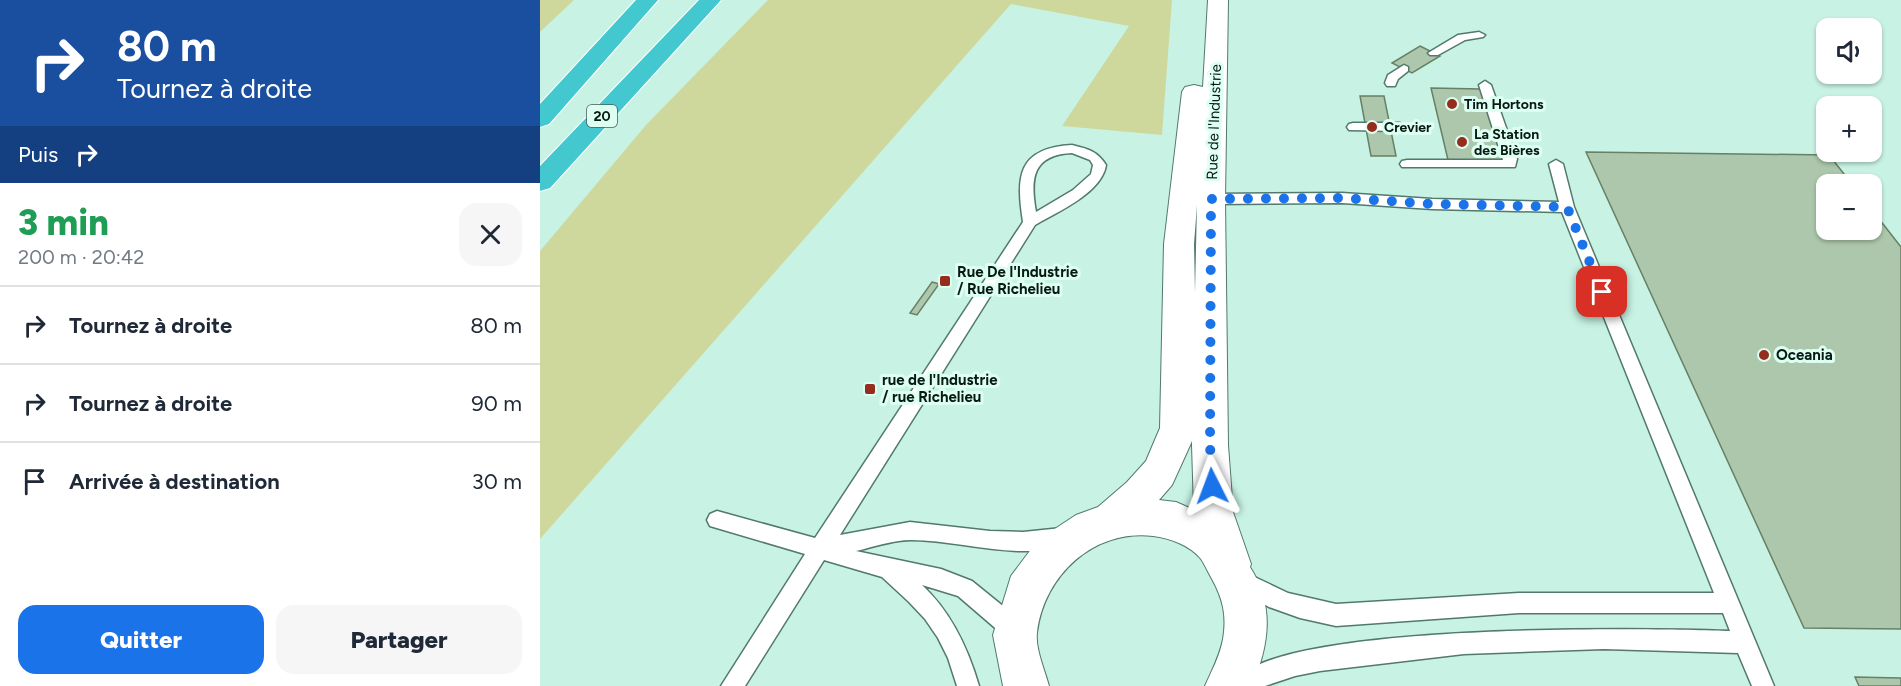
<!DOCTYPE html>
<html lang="fr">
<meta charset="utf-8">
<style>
:root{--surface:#fff;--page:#f6f6f7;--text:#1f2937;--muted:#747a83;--line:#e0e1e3;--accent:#1a73e8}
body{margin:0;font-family:Figtree,sans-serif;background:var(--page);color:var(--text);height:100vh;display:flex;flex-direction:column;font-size:22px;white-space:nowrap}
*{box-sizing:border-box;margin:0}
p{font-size:20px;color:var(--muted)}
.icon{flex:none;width:33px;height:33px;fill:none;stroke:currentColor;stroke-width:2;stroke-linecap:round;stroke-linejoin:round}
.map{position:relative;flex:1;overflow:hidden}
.side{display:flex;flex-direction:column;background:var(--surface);width:540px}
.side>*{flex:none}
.hud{background:#1a4fa0;color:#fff;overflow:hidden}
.fabs{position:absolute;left:1276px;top:18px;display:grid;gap:12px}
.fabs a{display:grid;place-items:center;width:66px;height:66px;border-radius:12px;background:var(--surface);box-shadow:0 2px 4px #0004;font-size:30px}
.pin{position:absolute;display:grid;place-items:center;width:51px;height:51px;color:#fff;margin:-26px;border-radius:12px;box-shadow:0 3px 9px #0006}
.me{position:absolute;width:66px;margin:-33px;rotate:357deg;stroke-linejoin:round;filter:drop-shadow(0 0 4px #0008)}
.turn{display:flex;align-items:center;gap:21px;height:126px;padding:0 18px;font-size:27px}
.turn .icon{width:78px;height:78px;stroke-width:2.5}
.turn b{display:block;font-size:42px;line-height:51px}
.then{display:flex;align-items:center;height:57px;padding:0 18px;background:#0003;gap:12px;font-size:22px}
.round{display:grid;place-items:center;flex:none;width:63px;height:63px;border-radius:18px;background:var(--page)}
.summary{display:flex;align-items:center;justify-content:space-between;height:102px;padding:0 18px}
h1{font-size:36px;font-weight:800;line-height:45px;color:#1e9e55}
.action{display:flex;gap:12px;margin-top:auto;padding:12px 18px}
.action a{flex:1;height:69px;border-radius:18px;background:var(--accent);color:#fff;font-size:24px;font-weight:800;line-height:69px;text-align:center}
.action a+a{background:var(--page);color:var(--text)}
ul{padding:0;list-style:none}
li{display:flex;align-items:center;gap:18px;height:78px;padding:0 18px;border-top:2px solid var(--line)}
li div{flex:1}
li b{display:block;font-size:22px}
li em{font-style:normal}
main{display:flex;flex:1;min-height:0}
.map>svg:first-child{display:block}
.green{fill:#ced89d}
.building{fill:#acc7ab;stroke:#678066;stroke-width:1.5}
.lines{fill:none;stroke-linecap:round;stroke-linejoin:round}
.service-casing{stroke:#51796c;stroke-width:3}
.tertiary-casing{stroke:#51796c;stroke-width:2}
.motorway-casing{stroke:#fff;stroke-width:2}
.service{fill:#fff;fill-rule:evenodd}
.tertiary{fill:#fff;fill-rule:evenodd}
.motorway{fill:#43c8cf;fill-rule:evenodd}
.route{stroke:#1a73e8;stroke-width:10;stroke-dasharray:0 18}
.poi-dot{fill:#962c1c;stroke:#dcfff2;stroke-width:2}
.labels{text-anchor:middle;stroke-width:6;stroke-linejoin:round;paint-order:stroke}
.far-poi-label{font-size:14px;font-weight:bold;fill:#091914;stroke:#dcfff2;text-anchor:start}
.shield{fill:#dcfff2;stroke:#485e57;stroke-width:1.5}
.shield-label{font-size:14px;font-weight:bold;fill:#091914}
.street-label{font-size:15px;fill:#091914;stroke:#dcfff2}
.poi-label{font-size:15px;font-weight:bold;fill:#091914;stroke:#dcfff2;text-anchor:start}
</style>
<main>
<section class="side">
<div class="hud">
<div class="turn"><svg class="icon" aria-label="right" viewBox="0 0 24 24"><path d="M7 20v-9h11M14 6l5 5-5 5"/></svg><div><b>80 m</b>Tournez à droite</div></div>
<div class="then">Puis<svg class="icon" aria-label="right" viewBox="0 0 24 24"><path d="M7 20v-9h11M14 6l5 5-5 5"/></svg></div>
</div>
<div class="summary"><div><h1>3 min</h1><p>200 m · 20:42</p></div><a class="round"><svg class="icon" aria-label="close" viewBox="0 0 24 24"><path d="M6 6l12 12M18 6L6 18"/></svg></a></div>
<ul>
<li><svg class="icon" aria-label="right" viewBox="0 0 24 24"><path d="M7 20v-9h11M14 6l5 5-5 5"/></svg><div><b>Tournez à droite</b></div><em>80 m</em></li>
<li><svg class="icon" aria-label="right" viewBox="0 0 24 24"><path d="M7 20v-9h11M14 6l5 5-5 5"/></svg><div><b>Tournez à droite</b></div><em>90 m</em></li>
<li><svg class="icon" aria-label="arrive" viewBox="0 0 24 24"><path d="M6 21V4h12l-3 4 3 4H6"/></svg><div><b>Arrivée à destination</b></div><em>30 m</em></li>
</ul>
<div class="action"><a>Quitter</a><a>Partager</a></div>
</section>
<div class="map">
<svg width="1361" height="686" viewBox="0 0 1361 686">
<rect width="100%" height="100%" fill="#c8f3e4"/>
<!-- green -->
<path class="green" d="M0 0H34L0 32Z
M228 0H632L622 135 522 126 589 26 471 4 0 539V251L106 125Z"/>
<!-- building -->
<path class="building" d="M880 46 900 56 872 73 852 63Z
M891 88 941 89 963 161 908 160Z
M820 96H844L856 156H831Z
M1046 152 1289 155 1312 184H1287V230H1332V210L1361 247V629L1264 628Z
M392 282 399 284 377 315 370 313Z
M1315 677 1361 678V686H1319Z"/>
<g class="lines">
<!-- service casing -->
<g class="service-casing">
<path id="service" d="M939 32 945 35 943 37 925 40 898 55H890L888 53 918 35Z
M864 65 868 67V71L858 79 855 86H847L845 83 848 75Z
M945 81 951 85 977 159 975 167H862L860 164 862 161 867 160H963L939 85Z
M813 123H860L866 127 860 131 809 130 807 127 809 124Z
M532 145C548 149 557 151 566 165 562 193 517 212 495 225L300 535 370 522 450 531 483 532 522 528 529 530 532 537 529 544C481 562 420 540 371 540 353 540 333 547 316 551L401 569 432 581 484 623 487 631 484 639 476 642 468 639 418 596 382 585C411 612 428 648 439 686H417L408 658 398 638 385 619 369 602 342 577 284 560 205 686H181L265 554 170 526 167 520 170 514 177 511 275 538 483 222C476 177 477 148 532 145ZM532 153 550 160 553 165 551 174 533 190 496 212C490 179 492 155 532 153Z
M1016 160 1023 164 1034 207 1234 686H1212L1198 653 1064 649 924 654 780 671 755 676 725 686H692C719 621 1117 628 1190 631L1183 613H979L796 626 760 618 729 607 697 589 694 582 697 575 704 572 748 593 796 604 979 593H1174L1022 212 892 209 802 203 671 204 664 199 671 194 802 193 892 199 1019 202 1009 164Z"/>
</g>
<!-- tertiary casing -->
<g class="tertiary-casing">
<path id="tertiary" d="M668 0H688L685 199 688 445 693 512 711 564 710 567C735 606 729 645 712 686H665C672 670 680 656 683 639 687 616 683 599 672 579 668 572 665 565 661 559 650 545 629 538 613 536 554 529 504 575 497 633 495 648 505 671 509 686H463L453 635 471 576 498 540 536 515 558 507 587 482 606 461 620 428 624 244 642 92 645 87 654 85 663 87ZM657 205 655 293 654 244ZM652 441V445L654 510 636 502 619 500 632 485Z"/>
</g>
<!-- motorway casing -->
<g class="motorway-casing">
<path id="motorway" d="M96 0H118L9 124 0 127V104Z
M159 0H181L10 188 0 191V166Z"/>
</g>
<!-- service -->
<use href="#service" class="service"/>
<!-- tertiary -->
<use href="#tertiary" class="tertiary"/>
<!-- motorway -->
<use href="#motorway" class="motorway"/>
</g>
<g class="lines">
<!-- route -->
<path class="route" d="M672 486 670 445 671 199 802 198 892 204 1027 207 1062 292"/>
</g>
<!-- markers -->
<g class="poi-dot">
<circle cx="912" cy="104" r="6"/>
<circle cx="832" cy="127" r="6"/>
<circle cx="922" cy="142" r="6"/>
<rect x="399" y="275" width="12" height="12" rx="3"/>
<circle cx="1224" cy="355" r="6"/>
<rect x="324" y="383" width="12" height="12" rx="3"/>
</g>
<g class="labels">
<!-- far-poi labels -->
<g class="far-poi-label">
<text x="924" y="109">Tim Hortons</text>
<text x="844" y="132">Crevier</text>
<text x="934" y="139">La Station<tspan x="934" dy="16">des Bières</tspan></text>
</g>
<!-- shield labels -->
<rect class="shield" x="47" y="105" width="30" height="22" rx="4.5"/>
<g class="shield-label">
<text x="62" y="121">20</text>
</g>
<!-- street labels -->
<g class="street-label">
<text transform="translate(674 122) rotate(-88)" y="5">Rue de l'Industrie</text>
</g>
<!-- poi labels -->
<g class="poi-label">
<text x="417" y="277">Rue De l'Industrie<tspan x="417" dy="17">/ Rue Richelieu</tspan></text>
<text x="1236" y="360">Oceania</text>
<text x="342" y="385">rue de l'Industrie<tspan x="342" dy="17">/ rue Richelieu</tspan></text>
</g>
</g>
</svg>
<div class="fabs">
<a><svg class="icon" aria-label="sound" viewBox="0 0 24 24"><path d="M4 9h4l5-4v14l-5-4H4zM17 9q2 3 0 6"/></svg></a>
<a>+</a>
<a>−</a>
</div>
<div class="pin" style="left:1062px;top:292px;background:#d93025"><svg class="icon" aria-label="arrive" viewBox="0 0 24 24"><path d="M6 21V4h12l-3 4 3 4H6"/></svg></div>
<svg class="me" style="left:672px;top:486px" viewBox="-20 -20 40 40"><path d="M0-17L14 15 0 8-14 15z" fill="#1a73e8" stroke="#fff" stroke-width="4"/></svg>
</div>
</main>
